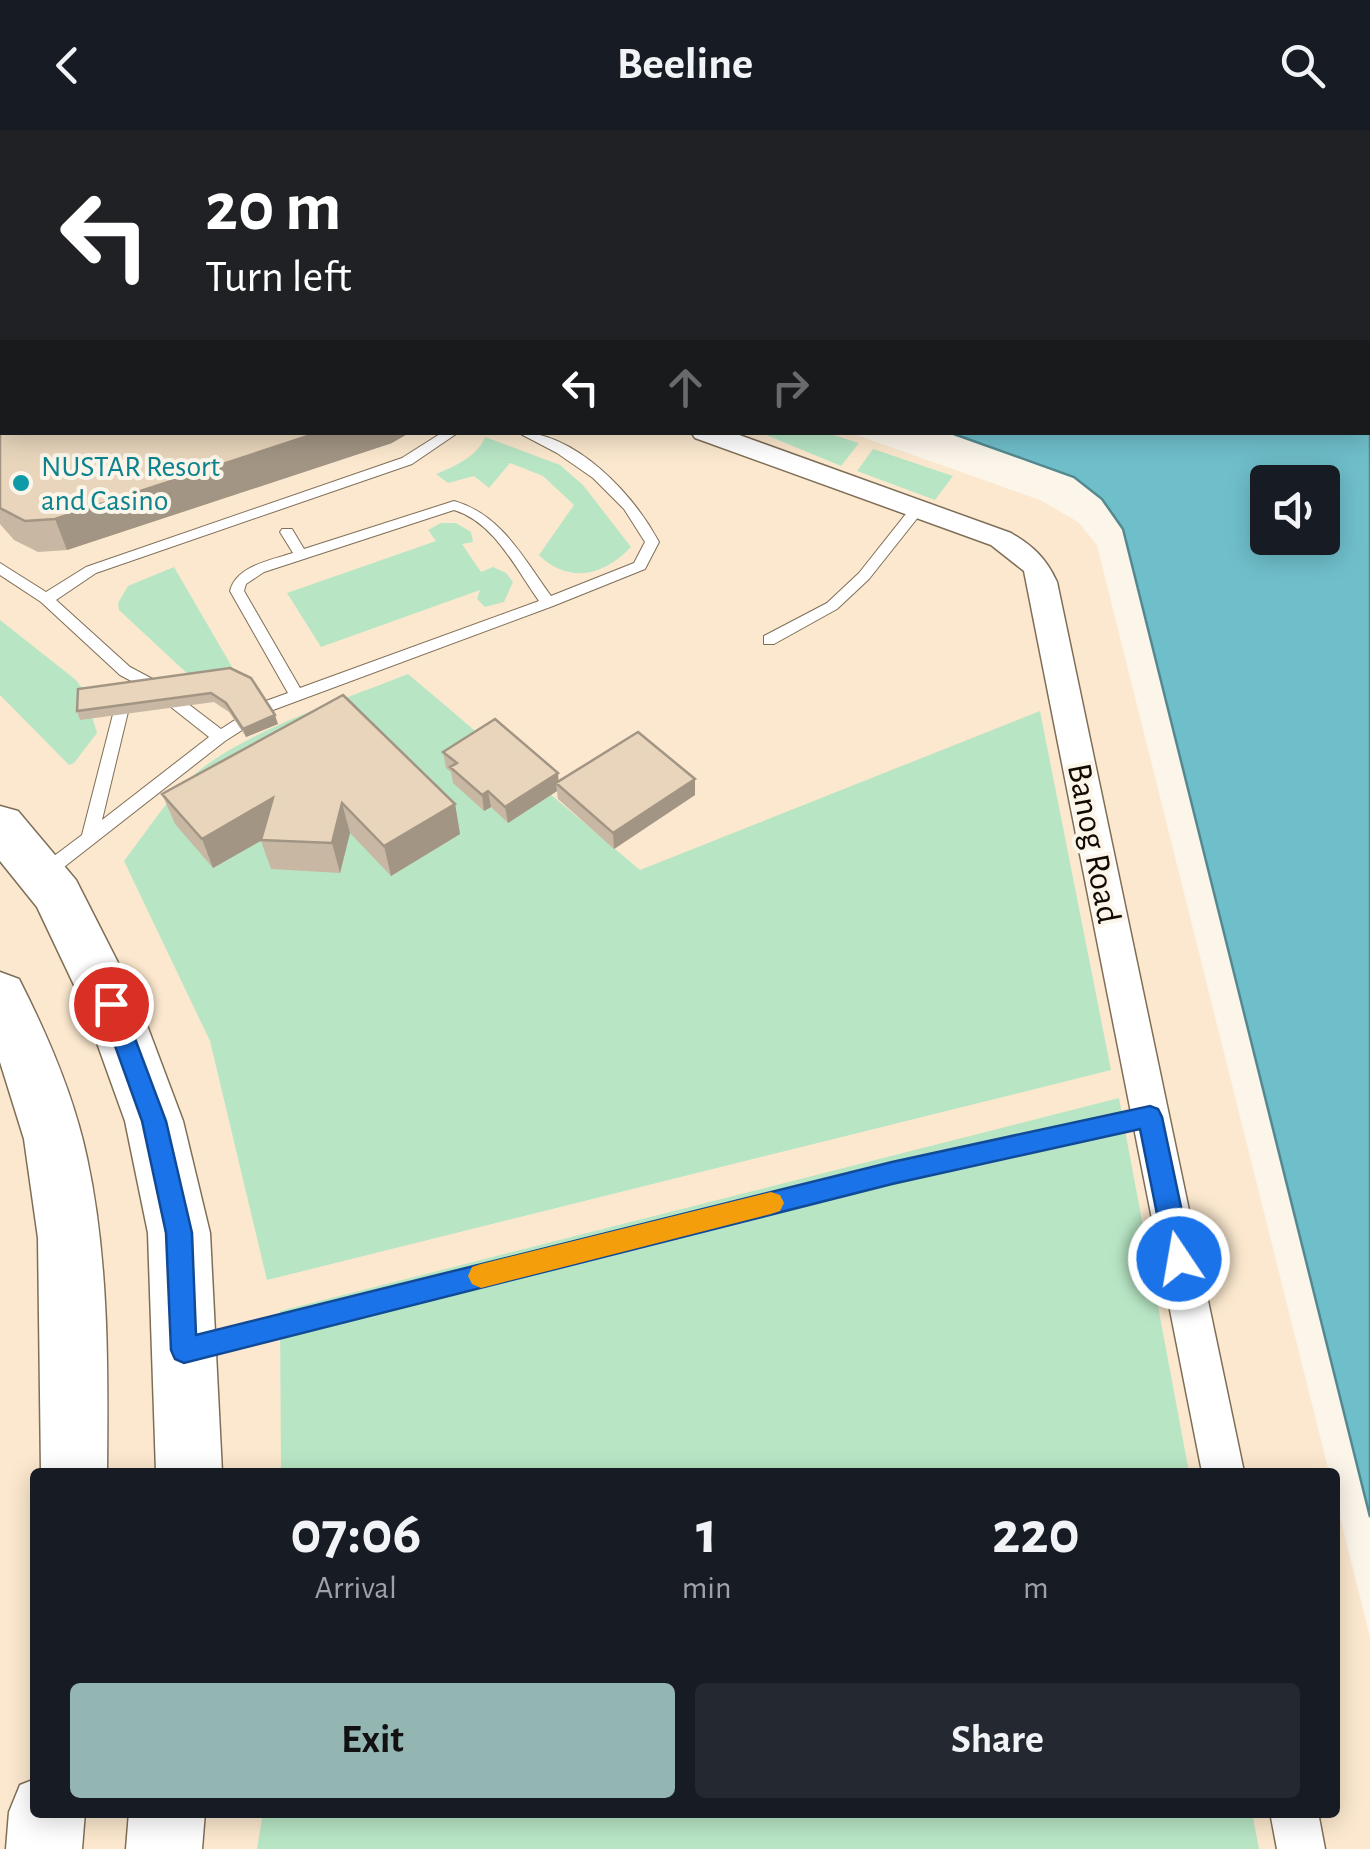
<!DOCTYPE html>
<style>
:root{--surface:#171b24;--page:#242831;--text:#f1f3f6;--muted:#9ea1a6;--accent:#94b6b3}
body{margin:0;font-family:"Alegreya Sans",sans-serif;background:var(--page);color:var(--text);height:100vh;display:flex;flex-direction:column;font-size:38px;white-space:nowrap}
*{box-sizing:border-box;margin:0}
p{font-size:32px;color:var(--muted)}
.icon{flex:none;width:55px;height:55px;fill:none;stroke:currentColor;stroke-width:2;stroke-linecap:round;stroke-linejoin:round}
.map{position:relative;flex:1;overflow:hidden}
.sheet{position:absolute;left:30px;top:1338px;width:1310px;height:350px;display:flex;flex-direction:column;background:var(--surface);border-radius:10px;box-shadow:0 5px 25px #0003}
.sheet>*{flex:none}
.banner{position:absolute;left:0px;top:0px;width:1370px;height:305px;box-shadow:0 5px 25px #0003;background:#202124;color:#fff;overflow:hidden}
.tools{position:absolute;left:1250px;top:335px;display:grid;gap:20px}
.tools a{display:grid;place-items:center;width:90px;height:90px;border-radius:10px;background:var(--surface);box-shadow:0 5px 25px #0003;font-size:50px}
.pin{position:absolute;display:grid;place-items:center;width:85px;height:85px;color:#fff;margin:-42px;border:5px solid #fff;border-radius:50%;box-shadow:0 2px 10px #0007}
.me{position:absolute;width:110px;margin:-55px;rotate:348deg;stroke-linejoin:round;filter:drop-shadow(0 0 8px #0008)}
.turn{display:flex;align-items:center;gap:35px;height:210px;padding:0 40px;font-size:45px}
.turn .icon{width:130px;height:130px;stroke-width:2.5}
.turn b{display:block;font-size:70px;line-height:85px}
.lanes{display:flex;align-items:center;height:95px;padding:0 40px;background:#0003;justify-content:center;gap:50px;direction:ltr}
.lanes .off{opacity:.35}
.eta{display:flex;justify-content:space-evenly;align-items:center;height:170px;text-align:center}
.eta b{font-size:60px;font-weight:700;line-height:70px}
.action{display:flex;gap:20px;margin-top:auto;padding:20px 40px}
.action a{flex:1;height:115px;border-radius:10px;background:var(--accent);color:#111;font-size:40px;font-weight:700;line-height:115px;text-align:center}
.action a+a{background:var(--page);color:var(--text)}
header{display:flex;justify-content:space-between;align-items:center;height:130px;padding:0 40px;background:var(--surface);font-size:45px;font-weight:700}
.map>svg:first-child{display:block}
.built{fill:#fbe8ce}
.green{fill:#b8e6c5}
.water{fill:#6fbfcb;stroke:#53898f;stroke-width:2.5;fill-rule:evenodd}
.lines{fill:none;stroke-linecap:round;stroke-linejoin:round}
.lane-casing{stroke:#7f6e57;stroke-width:2}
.street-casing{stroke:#7f6e57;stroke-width:3}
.highway-casing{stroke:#7f6e57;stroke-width:3}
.lane{fill:#fff;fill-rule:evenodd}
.street{fill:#fff;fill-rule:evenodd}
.highway{fill:#fff;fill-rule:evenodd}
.wall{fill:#c8b7a2}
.shaded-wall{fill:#a29584}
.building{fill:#e8d5bc;stroke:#a29584;stroke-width:2.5}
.route{fill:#1a73e8;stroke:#114b97;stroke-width:2.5}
.slow{fill:#f59e0b}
.culture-dot{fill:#0f9aa8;stroke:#fcf5ea;stroke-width:4}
.labels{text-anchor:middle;stroke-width:8;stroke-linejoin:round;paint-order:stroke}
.far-culture-label{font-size:30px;fill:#0d838f;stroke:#fcf5ea;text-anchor:start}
.street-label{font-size:35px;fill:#110b04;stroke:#fcf5ea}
</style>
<header><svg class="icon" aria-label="back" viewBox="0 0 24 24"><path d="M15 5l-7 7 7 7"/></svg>Beeline<svg class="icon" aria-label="search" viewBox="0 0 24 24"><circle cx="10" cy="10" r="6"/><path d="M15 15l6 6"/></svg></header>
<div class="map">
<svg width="1370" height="1719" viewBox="0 0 1370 1719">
<rect width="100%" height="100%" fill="#fcf5ea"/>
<!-- built -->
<path class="built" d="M0 0H693L2 2V302L851 303 1040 370 1078 392 1097 415 1329 1342H35V1682H1335V1367L1370 1507V1719H0Z"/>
<!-- green -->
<path class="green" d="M759 302 827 303 859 313 841 336Z
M485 307 560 335 583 355 631 417C604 446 568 454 539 425L574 375 543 346 510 333 489 358 474 346 448 353 436 344C455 336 477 327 485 307Z
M873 319 953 346 935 370 857 341Z
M441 393H456L471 402 473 412 462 414 481 442 493 437 506 443 513 452 504 472 485 477 477 469 480 460 321 517 287 463 436 411 428 400Z
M174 437 235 542 192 548 119 480 118 473 128 456Z
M0 490 76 550 85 562 97 603 74 633 69 635 0 565Z
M408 544 640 740 1040 581 1111 940 267 1150 210 911 124 731C144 705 163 675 186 652 238 602 341 571 408 544Z
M1119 968 1189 1342H281L280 1181Z
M263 1682H1252L1259 1719H257Z"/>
<!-- water -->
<path class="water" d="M688 0H1370V1387L1123 399 1102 369 1074 347 951 303 1368 302V2ZM1268 352H1322V408H1268Z"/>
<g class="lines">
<!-- lane casing -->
<g class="lane-casing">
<path id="lane" d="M597 0H621L622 2H599Z
M443 302H459L412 334 96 443 56 470 130 537 162 554 221 599 263 572 288 563 230 461C236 436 271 430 293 423L280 402 282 399H292L304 419 454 371C501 384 524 429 551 466L634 433 645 412 624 379 593 348 557 323 517 302C576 302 633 364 659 412L645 439 553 476 273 580 225 611 50 748H38L36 743 38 738 82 705 120 557 125 556 133 561 102 690 209 607 152 562 120 545 41 472 0 445V433L46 462 86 437 402 328ZM454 380C494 392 516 439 539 471L300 558 244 461 246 454 264 442Z
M918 374 925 378 923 381 869 449 837 479 774 514H764V506L827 473 859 443 913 375Z
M1150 979 1157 981 1159 987 1157 993 1150 995 893 1051 194 1228 187 1225 184 1218 187 1211 194 1208 893 1035Z"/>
</g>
<!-- street casing -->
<g class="street-casing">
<path id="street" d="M691 302H731L1011 403C1033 416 1046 428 1057 452L1244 1342H1202L1024 441 991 415 695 308Z
M1270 1682H1318L1325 1719H1277Z"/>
</g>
<!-- highway casing -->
<g class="highway-casing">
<path id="highway" d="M0 676 18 681 76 750 139 874 183 991 210 1103 222 1342H156L148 1103 125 991 83 874 37 777 0 731Z
M0 842 19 849C48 906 74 966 87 1028 109 1130 108 1239 107 1342H41L38 1108 24 1009 0 932Z
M35 1649V1682H85L82 1719H6L9 1682 20 1655Z
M129 1682H205L202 1719H126Z"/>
</g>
<!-- lane -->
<use href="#lane" class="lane"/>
<!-- street -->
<use href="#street" class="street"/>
<!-- highway -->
<use href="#highway" class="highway"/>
</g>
<!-- wall -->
<path class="wall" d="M0 0H540L536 2H2L392 313 67 420 38 422 14 410 0 394Z
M230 538 278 594 246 607 229 582 214 572 80 590 77 581Z
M443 622 559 651 695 649V665L614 719 558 669 557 661 508 693 491 677 484 681 453 653 451 642 446 638Z
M162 664 455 674 460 704 391 746 350 703 340 743 271 739 261 711 213 738 175 694Z"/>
<!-- shaded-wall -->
<path class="shaded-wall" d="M500 0H540L536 2H497Z
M320 302H411L392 313 67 420 55 389Z
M275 585 278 594 246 607 243 599Z
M558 643 559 656 556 653 557 661 508 693 505 677Z
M695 649V665L614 719 613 703Z
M488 661 491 677 484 681 482 665Z
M273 668 283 698 213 738 202 709Z
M342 673 350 703 340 743 332 713Z
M455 674 460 704 391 746 384 716Z"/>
<!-- building -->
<path class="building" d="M0 0H434L431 2H432H2V302H320L55 389 25 391 0 378Z
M455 0H470L468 2H452Z
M230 538 251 548 275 585 243 599 226 573 211 563 77 581 78 559Z
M343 565 455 674 384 716 342 673 332 713 261 710 273 668 202 709 162 664Z
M495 589 558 643 505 677 488 661 482 665 450 637 457 633 443 622Z
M638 602 695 649 613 703 556 653Z"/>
<!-- route -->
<path class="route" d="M111 865 119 867 122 874 166 991 192 1103 196 1205 892 1032 1150 976 1158 979 1162 987 1192 1129 1188 1137 1179 1141 1170 1137 1166 1129 1140 999 892 1054 184 1233 175 1229 171 1220 166 1103 142 991 100 874 103 867Z"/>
<!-- slow -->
<path class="slow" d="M771 1062 780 1065 784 1073 780 1081 771 1084 481 1158 472 1154 468 1146 472 1137 481 1134Z"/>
<!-- markers -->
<circle class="culture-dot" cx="21" cy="353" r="10"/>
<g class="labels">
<!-- far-culture labels -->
<g class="far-culture-label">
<text x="41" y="346">NUSTAR Resort<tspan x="41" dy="34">and Casino</tspan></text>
</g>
<!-- street labels -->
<g class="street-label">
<text transform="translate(1095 713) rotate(79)" y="12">Banog Road</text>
</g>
</g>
</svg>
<div class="tools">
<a><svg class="icon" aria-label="sound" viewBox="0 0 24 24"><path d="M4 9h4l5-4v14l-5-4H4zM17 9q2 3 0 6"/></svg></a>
</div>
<div class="pin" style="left:111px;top:874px;background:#d93025"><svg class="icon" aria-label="arrive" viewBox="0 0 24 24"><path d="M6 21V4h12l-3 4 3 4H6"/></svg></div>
<svg class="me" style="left:1179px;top:1129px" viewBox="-20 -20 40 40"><circle r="17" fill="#1a73e8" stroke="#fff" stroke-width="3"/><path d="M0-11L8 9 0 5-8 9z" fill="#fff"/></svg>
<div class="banner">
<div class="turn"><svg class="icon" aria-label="left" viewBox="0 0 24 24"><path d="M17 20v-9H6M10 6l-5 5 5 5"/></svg><div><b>20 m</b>Turn left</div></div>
<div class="lanes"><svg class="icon" aria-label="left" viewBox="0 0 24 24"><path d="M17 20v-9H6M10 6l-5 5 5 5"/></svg><svg class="icon off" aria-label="ahead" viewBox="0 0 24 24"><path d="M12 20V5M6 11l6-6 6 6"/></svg><svg class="icon off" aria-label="right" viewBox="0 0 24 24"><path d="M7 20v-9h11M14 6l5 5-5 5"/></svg></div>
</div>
<section class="sheet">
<div class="eta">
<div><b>07:06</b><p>Arrival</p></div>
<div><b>1</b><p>min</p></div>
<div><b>220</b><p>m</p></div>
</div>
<div class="action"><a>Exit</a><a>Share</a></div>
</section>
</div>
